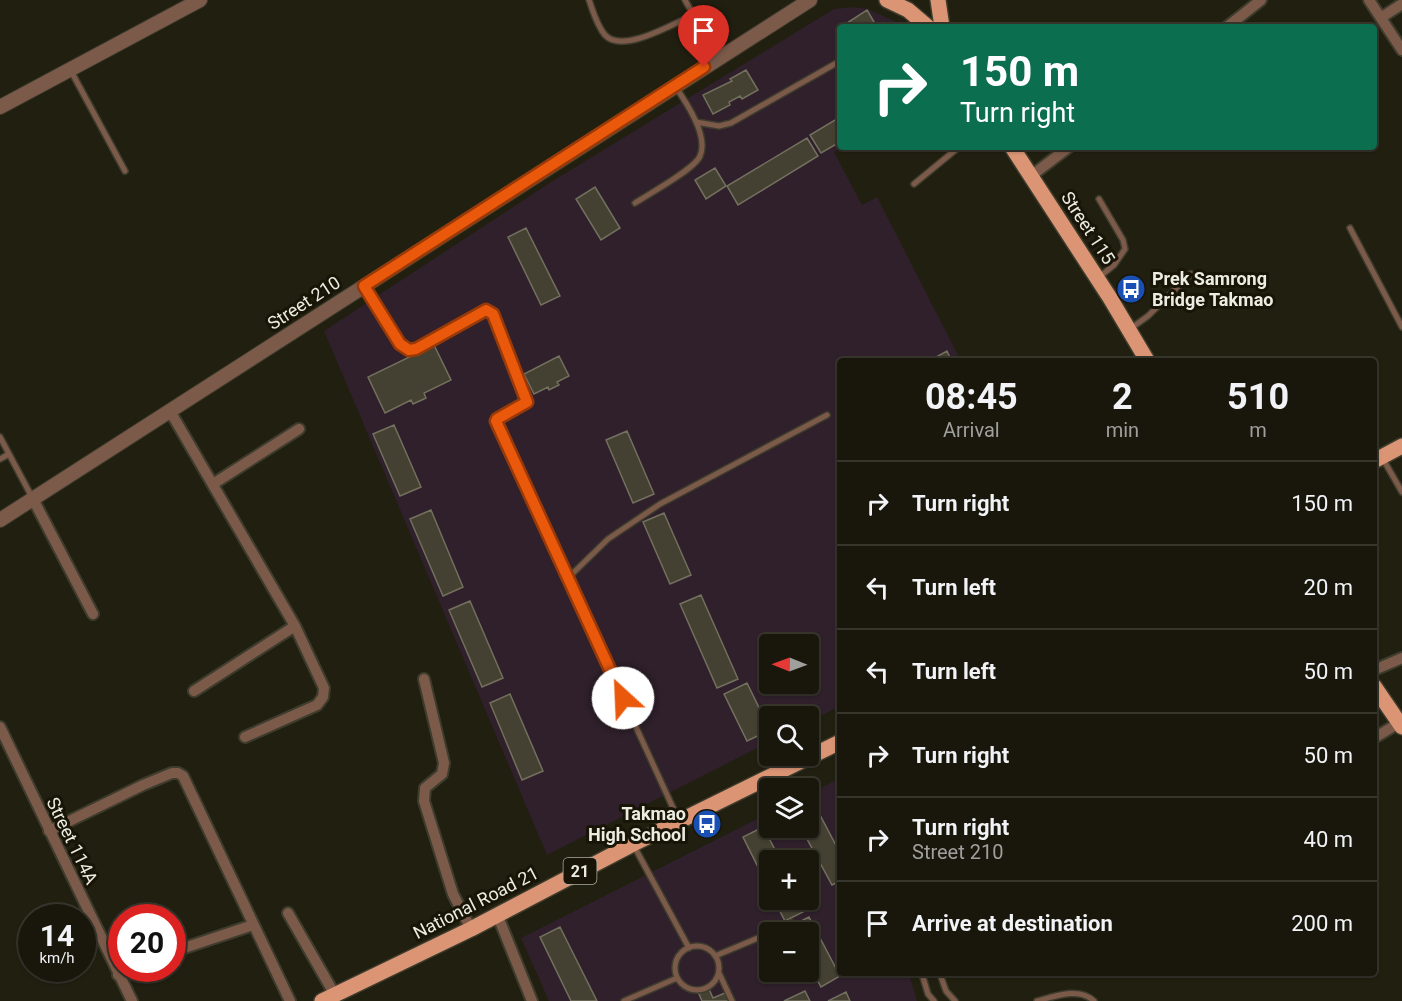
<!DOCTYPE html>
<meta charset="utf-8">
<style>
:root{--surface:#19170c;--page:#26241a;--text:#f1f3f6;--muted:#9f9f9d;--line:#37362d}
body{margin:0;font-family:Roboto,sans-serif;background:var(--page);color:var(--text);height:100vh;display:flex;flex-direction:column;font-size:22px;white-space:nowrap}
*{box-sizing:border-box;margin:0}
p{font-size:20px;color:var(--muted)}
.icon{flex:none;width:33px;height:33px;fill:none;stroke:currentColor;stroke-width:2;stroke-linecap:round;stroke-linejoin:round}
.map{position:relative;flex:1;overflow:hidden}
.panel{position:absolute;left:837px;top:358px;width:540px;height:618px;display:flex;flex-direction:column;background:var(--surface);border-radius:6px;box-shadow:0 2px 4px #0004,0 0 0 2px var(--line)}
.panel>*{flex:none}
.top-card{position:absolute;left:837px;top:24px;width:540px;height:126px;border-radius:6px;box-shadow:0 2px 4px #0004,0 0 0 2px var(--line);background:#0b6e4f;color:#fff;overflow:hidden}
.needle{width:39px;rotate:271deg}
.buttons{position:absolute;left:759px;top:634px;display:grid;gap:12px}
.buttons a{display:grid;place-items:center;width:60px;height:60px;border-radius:6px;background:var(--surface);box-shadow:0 2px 4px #0004,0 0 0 2px var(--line);font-size:30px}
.speed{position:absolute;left:18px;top:904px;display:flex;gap:12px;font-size:30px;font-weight:700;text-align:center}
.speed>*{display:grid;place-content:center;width:78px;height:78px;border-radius:50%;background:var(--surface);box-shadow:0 2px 4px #0004,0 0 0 2px var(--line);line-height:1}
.speed small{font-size:15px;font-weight:400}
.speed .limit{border:9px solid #d22;background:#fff;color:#111}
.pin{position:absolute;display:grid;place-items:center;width:51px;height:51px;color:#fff;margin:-62px -26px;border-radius:50% 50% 50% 0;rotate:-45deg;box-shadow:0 0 6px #0007}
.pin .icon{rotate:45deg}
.me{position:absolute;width:66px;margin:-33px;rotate:335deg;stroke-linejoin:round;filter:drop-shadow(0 0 4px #0008)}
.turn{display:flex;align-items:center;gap:21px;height:126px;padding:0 24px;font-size:27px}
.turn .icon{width:78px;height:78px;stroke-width:2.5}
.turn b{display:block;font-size:42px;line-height:51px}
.eta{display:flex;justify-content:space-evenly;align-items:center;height:102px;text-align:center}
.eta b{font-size:36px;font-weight:700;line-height:42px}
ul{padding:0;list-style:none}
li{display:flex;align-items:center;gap:18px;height:84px;padding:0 24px;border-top:2px solid var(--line)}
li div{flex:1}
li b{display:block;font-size:22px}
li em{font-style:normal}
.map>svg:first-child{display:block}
.education{fill:#2f202b;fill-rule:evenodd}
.building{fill:#444132;stroke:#73705f;stroke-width:1.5}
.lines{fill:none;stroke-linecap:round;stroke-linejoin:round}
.service-casing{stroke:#3e3c2d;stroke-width:8}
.minor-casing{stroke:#3e3c2d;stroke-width:14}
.tertiary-casing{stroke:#3e3c2d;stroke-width:16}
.primary-casing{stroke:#3e3c2d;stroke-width:18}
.service{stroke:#7c5a4a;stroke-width:5}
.minor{stroke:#7c5a4a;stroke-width:10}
.tertiary{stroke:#7c5a4a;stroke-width:14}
.primary{stroke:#db9574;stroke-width:15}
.route-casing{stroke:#983908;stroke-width:15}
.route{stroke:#ea580c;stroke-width:10}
.labels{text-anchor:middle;stroke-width:6;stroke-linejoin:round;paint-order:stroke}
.shield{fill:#181507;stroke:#adaca0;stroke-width:1.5}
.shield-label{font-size:16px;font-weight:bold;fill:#edece2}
.street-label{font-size:18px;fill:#edece2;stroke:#181507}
.poi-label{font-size:18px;font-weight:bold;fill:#edece2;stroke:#181507;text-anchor:start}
</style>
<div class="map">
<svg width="1402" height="1001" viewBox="0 0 1402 1001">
<rect width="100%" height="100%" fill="#211f10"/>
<!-- education -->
<path class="education" d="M854 7 868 9 894 21 900 27H840V147H843L834 152 862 205 877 197 961 361 840 362V706L809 722 808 717H770L769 742 547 855 324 331 551 182 834 9ZM770 645H808V684H770Z
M840 778V974H909L917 1001H549L521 938 769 813 770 828H808L809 794ZM770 861H808V900H770ZM770 933H808V972H770Z"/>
<!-- building -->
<path class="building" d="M867 10 877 27H850L847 23Z
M746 70 758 90 742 99 740 96 729 102 730 105 713 114 703 95 732 81 730 79Z
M840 117V142L821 153 810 135Z
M807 138 818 156 738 205 727 186Z
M715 168 726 186 706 199 695 180Z
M595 187 620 228 601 240 576 199Z
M526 228 560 296 541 305 508 237Z
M434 345 451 380 424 393 426 398 413 404 411 400 385 413 368 377Z
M947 351 952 362H927Z
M559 356 569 376 557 382 559 385 549 390 548 387 534 394 524 374Z
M394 425 421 487 400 496 373 434Z
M627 431 654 494 633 503 606 440Z
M431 510 463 587 443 596 410 519Z
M664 513 691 575 670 584 643 522Z
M701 595 738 679 717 688 680 604Z
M470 601 503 678 482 687 449 610Z
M747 683 770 730 747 741 724 694Z
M510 694 543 771 522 780 490 703Z
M820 815 840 853V881L832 885 801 828H808V821Z
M763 827 781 861H770V891L743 837Z
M774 900H800L805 911 785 921Z
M809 917 840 976 821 987 808 963V933H792L789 927Z
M560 927 597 1001H571L540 937Z
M709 989 713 998 725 993 729 1001H702L699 994Z
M805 991 810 1001H784Z
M846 992 850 1001H828Z"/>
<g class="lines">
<!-- service casing -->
<g class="service-casing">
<path id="service" d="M589 0C593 11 597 26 605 35 622 54 673 24 693 15
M685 0 718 58
M71 71 125 171
M696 122 719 126 731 123 840 61
M914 184 959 147
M635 203C649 194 695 169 700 156 709 136 686 102 675 86
M1350 228 1402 327
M1098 278 1114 265 1125 249 1123 240 1099 199
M365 288 401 344 409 350 416 349 486 310 493 314 526 398 525 405 497 419 496 421 679 821
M1130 329 1148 316 1191 274
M0 437 33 499
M0 459 9 454
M1383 459 1402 492
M568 578 608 539 660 504 827 415
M634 846 689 948
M770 933 791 923
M675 968a22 22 0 1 1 44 0a22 22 0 1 1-44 0Z
M715 956 770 933
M719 973 732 1001
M922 974 928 994 934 1001
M940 974 946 991 955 1001
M624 1001 677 978
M1037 1001C1056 996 1079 987 1094 1001"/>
</g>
<!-- minor casing -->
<g class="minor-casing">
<path id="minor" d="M1369 0 1402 50
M1382 17 1402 4
M1227 27 1261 0
M1031 176 1069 147
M170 411 295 626 324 688 323 697 317 705 245 737
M213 484 299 429
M33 499 93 614
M1374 670 1402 658
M424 679 444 763 442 774 425 788 424 801 453 894 471 929
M194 691 295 626
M0 727 132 1001
M1374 738 1399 723
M49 831 143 785 172 773H178L183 776 290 1001
M288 913 335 995
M497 914 532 1001
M172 952 253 925
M118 975 132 969"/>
</g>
<!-- tertiary casing -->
<g class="tertiary-casing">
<path id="tertiary" d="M0 107 200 0
M0 520 810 0"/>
</g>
<!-- primary casing -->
<g class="primary-casing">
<path id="primary" d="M887 0 908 10 928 27
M938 0 942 27
M1012 147 1110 298 1148 362
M1374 461 1402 446
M1374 686 1402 727
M322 1001 471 929 633 844 840 742"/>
</g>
<!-- service -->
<use href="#service" class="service"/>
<!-- minor -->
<use href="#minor" class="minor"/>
<!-- tertiary -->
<use href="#tertiary" class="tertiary"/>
<!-- primary -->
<use href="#primary" class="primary"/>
</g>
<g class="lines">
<!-- route casing -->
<g class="route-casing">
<path id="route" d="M623 698 496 421 497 419 527 402 493 314 486 310 416 349 409 350 400 344 364 286 704 67"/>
</g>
<!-- route -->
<use href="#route" class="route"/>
</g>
<!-- icons -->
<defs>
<g id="bus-disc" transform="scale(1.5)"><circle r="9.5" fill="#1a4fb4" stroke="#181507"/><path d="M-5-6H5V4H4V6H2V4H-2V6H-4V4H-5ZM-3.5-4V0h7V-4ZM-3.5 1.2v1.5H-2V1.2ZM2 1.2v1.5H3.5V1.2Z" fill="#fff"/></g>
</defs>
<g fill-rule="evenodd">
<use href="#bus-disc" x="1131" y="289"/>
<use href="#bus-disc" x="707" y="824"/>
</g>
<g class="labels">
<!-- shield labels -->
<rect class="shield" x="563.5" y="858" width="33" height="26" rx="4.5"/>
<g class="shield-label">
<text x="580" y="877">21</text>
</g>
<!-- street labels -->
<g class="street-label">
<text transform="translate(1088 228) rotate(57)" y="6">Street 115</text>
<text transform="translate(304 303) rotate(-33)" y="6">Street 210</text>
<text transform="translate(72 841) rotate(64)" y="6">Street 114A</text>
<text transform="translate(476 903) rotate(-27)" y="6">National Road 21</text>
</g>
<!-- poi labels -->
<g class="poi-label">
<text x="1152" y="285">Prek Samrong<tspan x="1152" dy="21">Bridge Takmao</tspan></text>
<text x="686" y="820" text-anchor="end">Takmao<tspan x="686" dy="21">High School</tspan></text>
</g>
</g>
</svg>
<div class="buttons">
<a><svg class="needle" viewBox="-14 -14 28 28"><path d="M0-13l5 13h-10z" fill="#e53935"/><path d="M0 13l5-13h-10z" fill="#9f9f9d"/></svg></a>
<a><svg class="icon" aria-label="search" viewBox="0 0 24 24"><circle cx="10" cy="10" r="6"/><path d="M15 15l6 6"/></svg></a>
<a><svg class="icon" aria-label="layers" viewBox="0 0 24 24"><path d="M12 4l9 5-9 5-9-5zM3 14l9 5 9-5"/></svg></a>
<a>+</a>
<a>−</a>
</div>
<div class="speed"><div>14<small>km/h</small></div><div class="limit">20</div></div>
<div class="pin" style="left:704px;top:67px;background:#d93025"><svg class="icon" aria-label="arrive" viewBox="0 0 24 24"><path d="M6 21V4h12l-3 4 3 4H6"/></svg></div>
<svg class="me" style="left:623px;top:698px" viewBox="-20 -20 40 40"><circle r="19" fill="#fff"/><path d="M0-13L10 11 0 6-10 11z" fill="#ea580c"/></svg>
<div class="top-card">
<div class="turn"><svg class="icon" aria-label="right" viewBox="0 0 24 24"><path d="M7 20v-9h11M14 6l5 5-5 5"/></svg><div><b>150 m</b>Turn right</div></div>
</div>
<section class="panel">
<div class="eta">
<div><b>08:45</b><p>Arrival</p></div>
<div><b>2</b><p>min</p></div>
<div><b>510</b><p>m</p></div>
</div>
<ul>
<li><svg class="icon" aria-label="right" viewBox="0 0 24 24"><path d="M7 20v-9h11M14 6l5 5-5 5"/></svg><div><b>Turn right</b></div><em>150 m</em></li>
<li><svg class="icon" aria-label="left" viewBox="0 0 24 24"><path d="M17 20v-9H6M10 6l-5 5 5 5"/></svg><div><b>Turn left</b></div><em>20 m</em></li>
<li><svg class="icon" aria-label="left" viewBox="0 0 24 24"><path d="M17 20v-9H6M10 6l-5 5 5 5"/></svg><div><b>Turn left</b></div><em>50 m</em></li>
<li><svg class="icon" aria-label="right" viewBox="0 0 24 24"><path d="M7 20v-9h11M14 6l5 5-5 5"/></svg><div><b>Turn right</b></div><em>50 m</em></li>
<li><svg class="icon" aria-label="right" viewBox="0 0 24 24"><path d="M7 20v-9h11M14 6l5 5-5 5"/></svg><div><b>Turn right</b><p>Street 210</p></div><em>40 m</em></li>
<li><svg class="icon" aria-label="arrive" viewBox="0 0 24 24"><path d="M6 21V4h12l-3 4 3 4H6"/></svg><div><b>Arrive at destination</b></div><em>200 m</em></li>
</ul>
</section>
</div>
